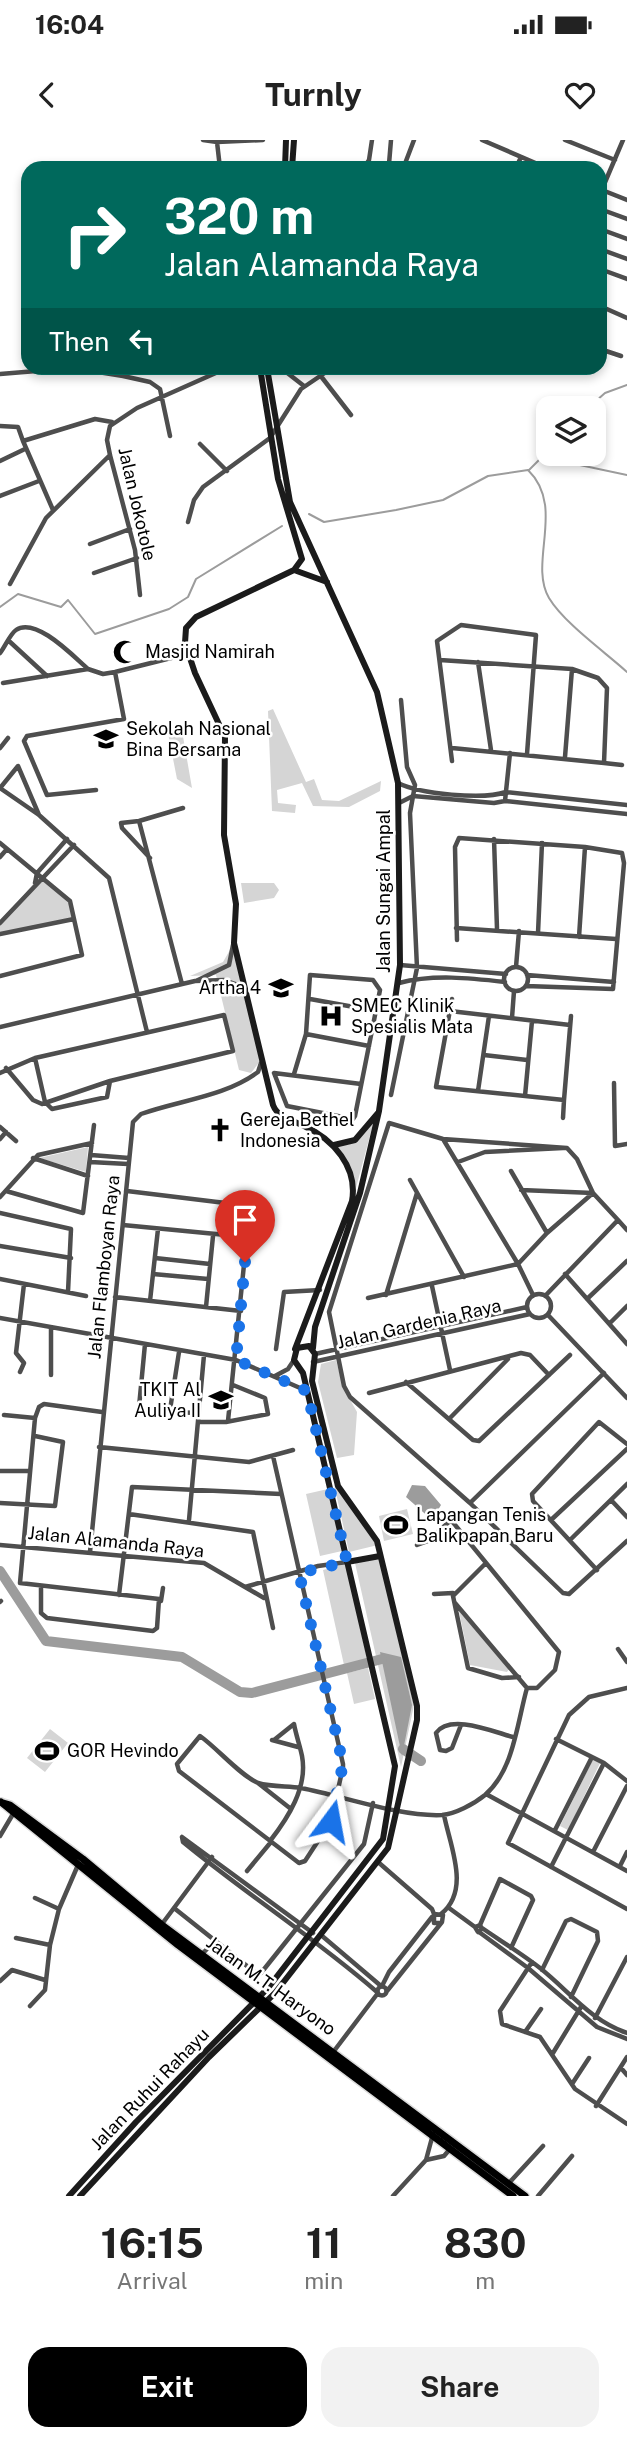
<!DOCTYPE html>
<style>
:root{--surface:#fff;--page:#f2f2f2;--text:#222;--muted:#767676;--accent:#000}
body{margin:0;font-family:"Public Sans",sans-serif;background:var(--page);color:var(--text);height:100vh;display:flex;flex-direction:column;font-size:26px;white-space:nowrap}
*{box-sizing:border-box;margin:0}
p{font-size:23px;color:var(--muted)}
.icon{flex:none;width:38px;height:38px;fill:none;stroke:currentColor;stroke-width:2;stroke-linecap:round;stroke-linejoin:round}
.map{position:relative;height:2056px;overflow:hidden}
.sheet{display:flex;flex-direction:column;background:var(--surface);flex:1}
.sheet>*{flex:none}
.guide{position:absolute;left:21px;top:21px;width:586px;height:214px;border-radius:21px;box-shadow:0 4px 10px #0003;background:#00695c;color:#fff;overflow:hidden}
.fabs{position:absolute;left:536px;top:256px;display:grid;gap:14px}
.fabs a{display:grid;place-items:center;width:70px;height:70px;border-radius:14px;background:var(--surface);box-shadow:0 4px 10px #0003;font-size:35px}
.pin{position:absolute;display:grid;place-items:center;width:60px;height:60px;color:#fff;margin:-72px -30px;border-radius:50% 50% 50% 0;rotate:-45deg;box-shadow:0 0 7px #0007}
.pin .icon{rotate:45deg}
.me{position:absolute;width:77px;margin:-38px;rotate:13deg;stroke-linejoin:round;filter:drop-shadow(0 0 5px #0008)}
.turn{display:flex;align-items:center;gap:24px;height:147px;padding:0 28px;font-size:32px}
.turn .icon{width:91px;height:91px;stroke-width:2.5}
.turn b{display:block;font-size:49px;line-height:60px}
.then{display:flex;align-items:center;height:66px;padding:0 28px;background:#0003;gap:14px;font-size:26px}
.eta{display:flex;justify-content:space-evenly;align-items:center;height:119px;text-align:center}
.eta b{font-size:42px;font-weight:700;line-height:49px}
.primary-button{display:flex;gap:14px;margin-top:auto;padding:14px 28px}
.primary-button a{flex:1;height:80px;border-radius:21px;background:var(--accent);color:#fff;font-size:28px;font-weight:700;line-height:80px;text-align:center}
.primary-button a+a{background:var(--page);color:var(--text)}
.status{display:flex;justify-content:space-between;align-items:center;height:49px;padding:0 35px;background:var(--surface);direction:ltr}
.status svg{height:19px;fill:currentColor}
header{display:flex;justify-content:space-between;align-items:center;height:91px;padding:0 28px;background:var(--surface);font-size:32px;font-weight:700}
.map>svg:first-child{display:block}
.green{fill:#d5d5d5}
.water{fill:#9c9c9c}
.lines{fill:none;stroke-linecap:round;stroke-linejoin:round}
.stream{stroke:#9c9c9c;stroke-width:2}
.river{stroke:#9c9c9c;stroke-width:10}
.primary-casing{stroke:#dbdbdb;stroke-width:10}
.minor{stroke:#4e4e4e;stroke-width:4.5}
.secondary{stroke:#1b1b1b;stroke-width:6}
.primary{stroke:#000;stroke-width:7}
.route{stroke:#1a73e8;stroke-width:12;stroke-dasharray:0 21.6}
.labels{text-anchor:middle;stroke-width:5;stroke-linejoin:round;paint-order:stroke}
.street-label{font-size:18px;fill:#000;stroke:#fff}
.poi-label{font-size:18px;fill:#000;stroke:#fff;text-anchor:start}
</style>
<div class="status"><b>16:04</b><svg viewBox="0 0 49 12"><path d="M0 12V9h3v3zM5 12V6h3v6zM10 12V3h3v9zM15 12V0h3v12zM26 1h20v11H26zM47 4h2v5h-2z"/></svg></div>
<header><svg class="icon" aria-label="back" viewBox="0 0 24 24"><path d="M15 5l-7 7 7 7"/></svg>Turnly<svg class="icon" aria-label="heart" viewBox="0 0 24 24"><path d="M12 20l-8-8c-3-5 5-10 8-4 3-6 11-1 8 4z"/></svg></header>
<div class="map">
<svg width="627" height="2056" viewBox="0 0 627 2056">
<rect width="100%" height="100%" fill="#fff"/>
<!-- green -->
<path class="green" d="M273 569 306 642 314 639 322 660 339 661 381 641 380 651 349 667 313 666 302 643 277 650 278 663 296 665 295 673 272 671 268 571Z
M181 585 192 648 177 639 167 588Z
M40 736 70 761 74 779 0 794V783Z
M241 743H274L279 750 274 758 244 763Z
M234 803 261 920 251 933 239 930 216 835 190 836 223 822Z
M375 977 356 1048 354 1056 352 1036 336 1006 350 1004Z
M88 1007 86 1032 39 1018Z
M336 1220 343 1247 357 1272 354 1315 337 1318 318 1242 321 1224Z
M334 1344 376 1398 378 1405 349 1412Z
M328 1349 342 1411 320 1416 306 1354Z
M407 1369 413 1394 384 1401 379 1376Z
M379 1418 414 1565 401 1627 355 1423Z
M346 1424 367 1519 344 1525 323 1430Z
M459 1471 509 1529 507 1532 470 1525Z
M368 1528 375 1559 354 1564 347 1533Z
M50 1589 68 1603 45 1632 27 1618Z
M593 1619 600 1623 568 1690 560 1686Z"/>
<!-- water -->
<path class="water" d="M412 1345 425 1346 441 1365 432 1380 406 1357Z
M380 1512 401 1517 412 1565 402 1616Z"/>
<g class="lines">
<!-- stream -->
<path class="stream" d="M588 268 605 253 627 245
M542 317 627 335
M529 330 548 311
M309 374 324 382 396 370 443 360 488 336 528 330C566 367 528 422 549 458 564 483 605 512 627 532
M0 467 18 454 61 467 68 460 95 494 169 469 188 457 196 439 282 386"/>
<!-- river -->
<path class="river" d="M0 1431 46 1501 182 1517 240 1552 252 1553 382 1519
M403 1609 421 1621"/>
<!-- primary casing -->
<g class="primary-casing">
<path id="primary" d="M0 1662 10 1665 83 1719 162 1785 525 2056
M1 1662 178 1805 513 2056"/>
</g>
<!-- minor -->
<path class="minor" d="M203 0 217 2
M482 0 547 28
M565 0 615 20
M406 21 414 0
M389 24 391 0
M220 28 217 2 263 0
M364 28 369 20 372 0
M516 28 521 17
M602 50 627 60
M600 54 623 0
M600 69 627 79
M600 89 627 99
M600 109 627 119
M600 129 627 139
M600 166 627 178
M600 209 621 216
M281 228 304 246
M0 234 73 228 123 236 126 228
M320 235 351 275
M123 236 150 242 160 249 170 296
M0 286 18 287 23 301
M200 304 227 331
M0 321 25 309
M0 356 39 341
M53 370 23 301 95 279 112 282
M188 382 194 360 203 347 270 298 301 249 332 228
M90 404 130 389
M94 433 137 418
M10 444 46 378 110 315
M140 455 135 410 110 315 107 300 110 286 137 268 227 228
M9 501 47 536
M0 513C5 507 10 494 16 490 36 476 75 518 88 529
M440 520 572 529 565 617
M478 522 491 610
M3 543 88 529 103 534 115 532 187 514
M0 608 8 598
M452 608 604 623 607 548 598 538 572 529
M452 621 437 501 461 485 536 495 527 614
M604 623 622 625
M398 643C420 654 483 660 506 652L627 665
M96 650 47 655 24 601 27 596 124 579 115 532
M505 661 510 613
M399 663 413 656 494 663 505 661 627 674
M39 675 18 626 0 648 39 675 109 738 147 892
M139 681 182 844
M494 699 497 789
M0 703 70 761 82 815 0 836
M0 717 7 709
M150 718 122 688 121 683 139 681 183 668
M35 743 37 733 67 699
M0 783 74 705
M456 788 616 799
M538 793 542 703
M0 794 74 779
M579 797 585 707
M457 800 455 707 459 698 585 707 622 713 624 723 613 849 526 846
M400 825 506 834
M516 827 519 791
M504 839a12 12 0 1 1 24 0a12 12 0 1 1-24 0Z
M527 835 614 842
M196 841 229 825 233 805
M399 843C433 834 470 838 505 842
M310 859 376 871
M452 859 436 947 564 960 571 876
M450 871 570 885
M512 878 514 851
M0 887 195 841 224 840 244 847
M373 888 390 891
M306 894 369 906
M484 915 527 920
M35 918 45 962 52 969 107 957 110 941
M0 933 35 918 224 875 233 911 110 941 42 964 33 960 6 928
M294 934 306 894 310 835 373 840 380 850 355 976 353 979 287 966 274 933 361 944
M614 943 615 1006 627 1004
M478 951 489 876
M391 955 417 828 410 673 415 645 407 627 401 560
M525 956 532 881
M563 978 564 960
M0 987 16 1001
M0 999 6 992
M443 999 518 1124 533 1155
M91 1015 129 1018
M33 1018 88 1036
M90 1022 128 1024
M458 1022 485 1012 563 1008
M511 1031 547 1093
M410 1040 464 1137
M6 1051 83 1073 94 985
M127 1051 250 1066 228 1281
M0 1057 38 1015 92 1003
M0 1073 71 1089 68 1152
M618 1080 627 1090
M123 1085 247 1097
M0 1106 71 1118
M155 1118 210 1124
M153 1134 208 1139
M565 1134 627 1204
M0 1139 86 1156
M432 1146 450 1230
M527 1166a12 12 0 1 1 24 0a12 12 0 1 1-24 0Z
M386 1155 417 1053
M546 1155 618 1080 593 1053 577 1019 567 1008 443 999 389 983 329 1172 344 1246 350 1257 470 1363 563 1453 569 1454 627 1401
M115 1157 241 1171
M368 1158 518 1124 547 1093 593 1053 521 1050
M587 1159 627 1121
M150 1161 158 1089
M206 1167 213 1096
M548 1175 627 1258
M0 1178 236 1220 307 1251
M610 1183 627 1166
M145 1204 139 1267 141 1271 199 1273
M276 1209 284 1152 320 1150
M315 1214 527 1167
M313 1222 530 1174
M20 1232 24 1223 16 1213 24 1144
M51 1235V1188
M275 1236 288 1229 294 1220
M406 1242 473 1300 479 1301 570 1215
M369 1253 521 1213 530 1215 549 1235
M170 1270 179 1212
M4 1275 35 1278
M450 1278 508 1219
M198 1282H226L268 1274 265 1258 233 1245
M99 1307 249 1322 293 1310
M273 1316 343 1624V1627L331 1681 305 1721 299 1723 179 1631 177 1624 200 1596C217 1608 241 1636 258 1643 271 1647 287 1646 301 1648 343 1656 400 1677 442 1675 455 1674 474 1664 485 1655 514 1630 517 1583 527 1548
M0 1331H30
M611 1360 627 1377
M0 1363 55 1366 63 1302 35 1296
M470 1363 604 1233
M129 1374 253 1392 273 1488
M189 1380 204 1215
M551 1380 627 1309
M570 1400 627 1344
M0 1405 204 1423 245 1447 318 1426 347 1422
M417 1405 428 1401 451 1380 559 1512 555 1530 537 1548H527
M90 1412 133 982 141 974C180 960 224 957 258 932L261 923
M485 1424 453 1456 468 1528 502 1538 519 1537
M597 1430 533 1361 532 1354 599 1282 627 1304
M41 1447V1473L47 1478 153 1491 157 1488 159 1459 20 1443 35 1278 39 1267 44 1264 102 1272
M245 1447 264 1458
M434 1454 453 1453
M119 1455 132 1347 281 1354
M161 1461 163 1448
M0 1462 1 1461
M455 1463 527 1548
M618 1509 627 1522
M627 1548 589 1557 569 1575 508 1703 627 1769
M461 1585 452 1608 446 1611 440 1610 436 1593C450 1573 494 1592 513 1597
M556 1599 604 1623 627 1641
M272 1600 298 1607
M258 1643 291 1669
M486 1654 627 1731
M555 1690 592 1617
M0 1696 13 1674
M182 1697 183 1702C246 1754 315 1798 377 1852
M182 1697 313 1793
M270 1701C288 1678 308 1647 302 1616 300 1606 296 1595 294 1584L274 1600
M593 1712 627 1646
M378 1722 432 1769 434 1774
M620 1726 627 1712
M551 1727 604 1623
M247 1731 271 1702
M35 1758 59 1769
M174 1768 257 1834 261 1833 364 1704 373 1663
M449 1768 475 1787
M441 1774C471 1750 450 1706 444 1675
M162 1784 212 1717
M480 1785 482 1789 478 1792 475 1787 480 1785 500 1739 531 1756 533 1760 511 1808
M482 1788C501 1801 522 1814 540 1828 570 1852 590 1880 627 1893
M479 1792 528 1828 597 1887 627 1899
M321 1795 381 1846
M16 1798 50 1805
M202 1814 214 1802
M532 1822 500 1871 502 1884 540 1897 575 1949 627 1984
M542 1830 566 1781 571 1779 597 1792 598 1801 571 1857
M0 1841 12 1830 45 1840
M382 1846 389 1832 432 1777
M377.5 1851a4.5 4.5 0 1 1 9 0a4.5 4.5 0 1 1-9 0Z
M387 1851 442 1782 443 1775 434 1774V1783H441
M30 1866 45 1850 50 1805 59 1769 78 1725
M595 1878 627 1817
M525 1892 541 1869
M334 1911 378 1853
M553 1913 581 1867
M621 1928 627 1935
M572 1944 589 1918
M596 1966 627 1917
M426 2020 433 1994
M509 2043 543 2006
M393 2056 426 2020 444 2016 450 2009
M538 2056 572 2016"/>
<!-- secondary -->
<path class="secondary" d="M285 28 286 0
M292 28 294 0
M260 228 278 339 302 419 294 430 196 477 186 488 185 503 195 533 225 597 224 695 236 764 234 803 273 965C278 978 292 980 304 986 333 999 358 1027 352 1061L295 1209
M267 228 290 362 377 552 398 643 400 825 379 971 360 1053 315 1187 313 1208
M294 430 327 442
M334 1005 355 1000 378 973
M347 1422 380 1416
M69 2056 136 1982 268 1848 383 1699 395 1626 303 1233 294 1220 297 1208 309 1206 315 1214 312 1241 338 1346 377 1401 417 1566V1580L388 1708 275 1853 209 1917 80 2056"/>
<!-- primary -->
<use href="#primary" class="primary"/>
</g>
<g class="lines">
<!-- route -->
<path class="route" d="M245 1122 236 1220 307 1251 347 1422 299 1433 343 1624 331 1681"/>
</g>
<!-- icons -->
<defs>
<g id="mosque-bare" transform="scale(1.89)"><path d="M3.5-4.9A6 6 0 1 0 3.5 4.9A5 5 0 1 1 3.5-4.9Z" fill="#000" stroke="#fff" stroke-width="2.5" paint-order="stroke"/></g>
<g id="school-bare" transform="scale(1.89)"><path d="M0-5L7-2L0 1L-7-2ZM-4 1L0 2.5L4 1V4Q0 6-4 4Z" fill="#000" stroke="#fff" stroke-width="2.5" paint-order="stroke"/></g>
<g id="hospital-bare" transform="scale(1.89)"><path d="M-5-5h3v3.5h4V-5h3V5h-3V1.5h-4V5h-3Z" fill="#000" stroke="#fff" stroke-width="2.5" paint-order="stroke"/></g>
<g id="church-bare" transform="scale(1.89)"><path d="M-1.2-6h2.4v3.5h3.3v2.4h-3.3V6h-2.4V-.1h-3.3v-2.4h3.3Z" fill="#000" stroke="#fff" stroke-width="2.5" paint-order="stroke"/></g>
<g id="stadium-bare" transform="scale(1.89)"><path d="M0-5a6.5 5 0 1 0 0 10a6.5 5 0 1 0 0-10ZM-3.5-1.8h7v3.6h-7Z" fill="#000" stroke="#fff" stroke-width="2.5" paint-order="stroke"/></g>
</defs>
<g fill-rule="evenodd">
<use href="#mosque-bare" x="125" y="512"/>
<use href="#school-bare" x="106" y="599"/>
<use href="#school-bare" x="281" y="848"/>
<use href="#hospital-bare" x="331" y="876"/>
<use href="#church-bare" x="220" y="990"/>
<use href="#school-bare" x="221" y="1260"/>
<use href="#stadium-bare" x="396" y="1385"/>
<use href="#stadium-bare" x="47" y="1611"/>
</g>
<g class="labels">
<!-- street labels -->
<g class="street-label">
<text transform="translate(137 364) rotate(77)" y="6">Jalan Jokotole</text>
<text transform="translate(384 751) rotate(-90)" y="6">Jalan Sungai Ampal</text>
<text transform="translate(104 1127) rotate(-84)" y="6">Jalan Flamboyan Raya</text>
<text transform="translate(419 1184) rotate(-13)" y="6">Jalan Gardenia Raya</text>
<text transform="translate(116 1402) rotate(6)" y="6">Jalan Alamanda Raya</text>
<text transform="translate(271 1846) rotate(36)" y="6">Jalan M.T. Haryono</text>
<text transform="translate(150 1949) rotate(-46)" y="6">Jalan Ruhui Rahayu</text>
</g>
<!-- poi labels -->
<g class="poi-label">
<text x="145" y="518">Masjid Namirah</text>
<text x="126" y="595">Sekolah Nasional<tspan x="126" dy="21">Bina Bersama</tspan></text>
<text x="261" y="854" text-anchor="end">Artha 4</text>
<text x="351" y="872">SMEC Klinik<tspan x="351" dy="21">Spesialis Mata</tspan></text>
<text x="240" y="986">Gereja Bethel<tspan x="240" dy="21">Indonesia</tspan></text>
<text x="201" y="1256" text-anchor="end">TKIT Al<tspan x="201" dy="21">Auliya II</tspan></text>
<text x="416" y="1381">Lapangan Tenis<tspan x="416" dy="21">Balikpapan Baru</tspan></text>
<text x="67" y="1617">GOR Hevindo</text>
</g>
</g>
</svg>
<div class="fabs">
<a><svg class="icon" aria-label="layers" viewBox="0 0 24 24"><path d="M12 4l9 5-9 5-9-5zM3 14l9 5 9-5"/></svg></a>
</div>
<div class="pin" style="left:245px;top:1122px;background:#d93025"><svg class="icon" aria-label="arrive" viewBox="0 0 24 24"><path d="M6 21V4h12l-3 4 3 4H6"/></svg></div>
<svg class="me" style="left:331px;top:1681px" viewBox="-20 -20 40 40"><path d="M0-17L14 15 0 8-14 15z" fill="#1a73e8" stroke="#fff" stroke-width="4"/></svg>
<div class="guide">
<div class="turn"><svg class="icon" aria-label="right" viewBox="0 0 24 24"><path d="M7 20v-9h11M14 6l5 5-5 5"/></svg><div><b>320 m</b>Jalan Alamanda Raya</div></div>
<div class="then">Then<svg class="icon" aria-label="left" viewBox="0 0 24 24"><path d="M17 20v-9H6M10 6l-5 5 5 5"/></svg></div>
</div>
</div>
<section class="sheet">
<div class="eta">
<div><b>16:15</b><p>Arrival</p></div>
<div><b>11</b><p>min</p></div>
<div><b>830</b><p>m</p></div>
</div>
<div class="primary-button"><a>Exit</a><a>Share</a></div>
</section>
